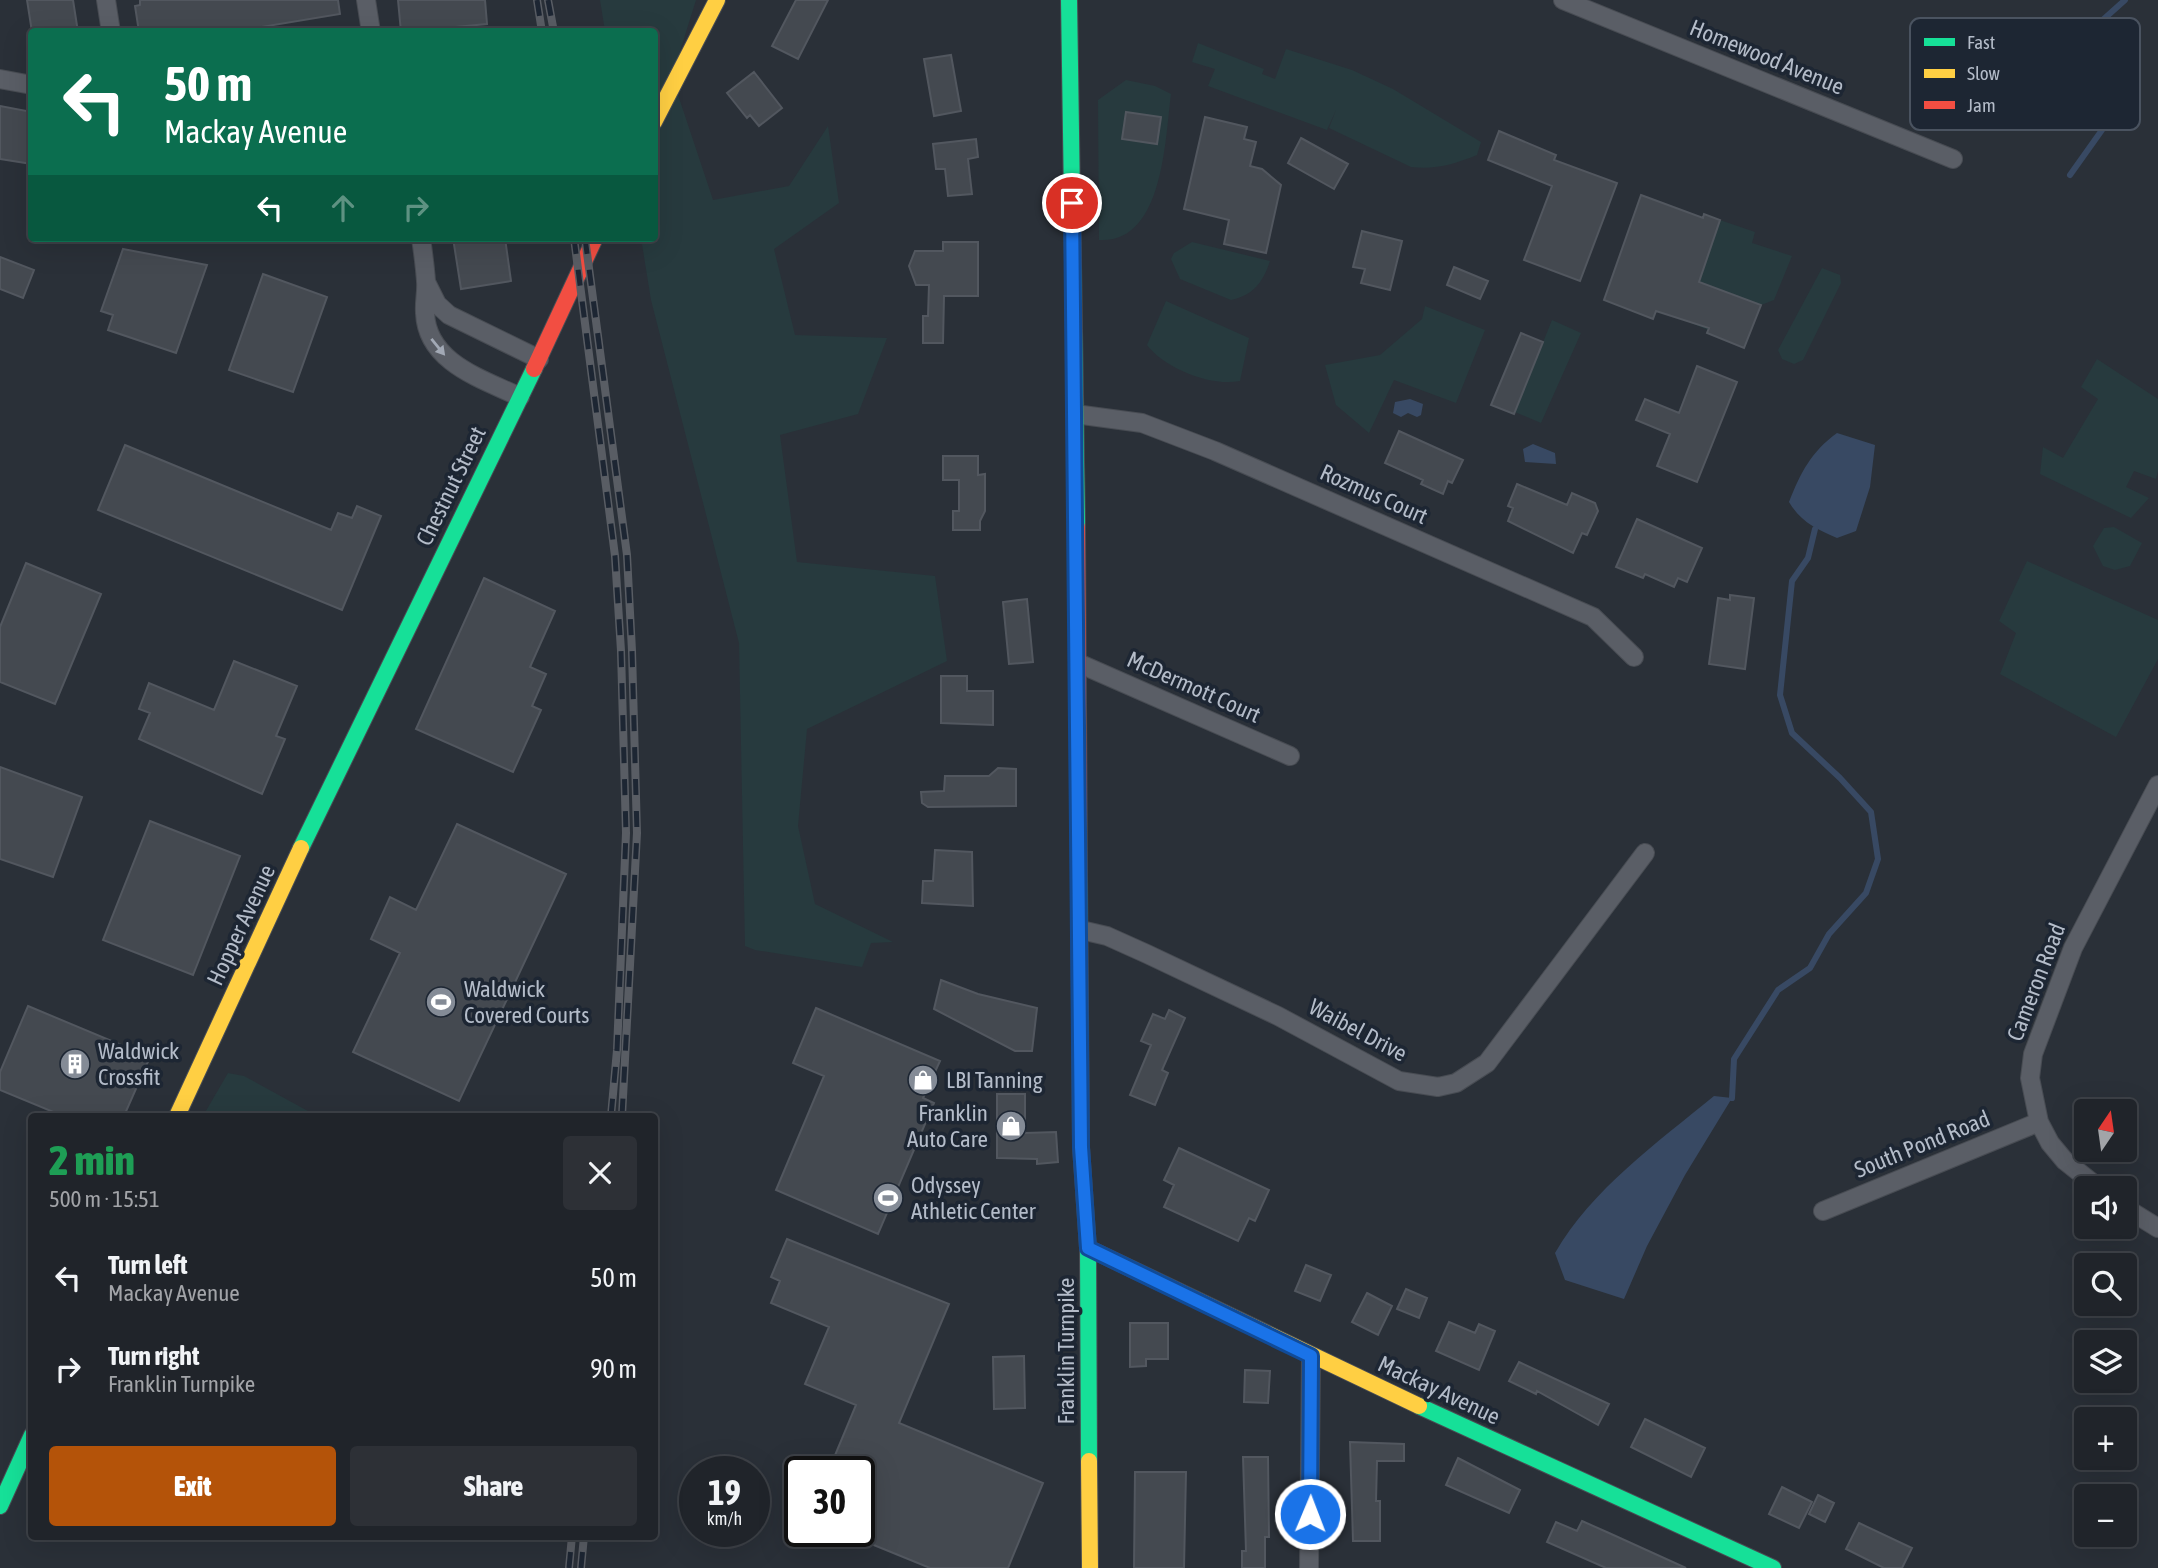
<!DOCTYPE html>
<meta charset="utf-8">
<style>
:root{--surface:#20242a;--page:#2d3036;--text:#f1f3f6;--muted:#a2a4a8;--line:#3d4147;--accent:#b45309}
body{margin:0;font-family:"Asap Condensed",sans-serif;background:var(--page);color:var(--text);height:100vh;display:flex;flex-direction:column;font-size:26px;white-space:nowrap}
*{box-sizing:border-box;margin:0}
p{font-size:23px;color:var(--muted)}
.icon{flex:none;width:38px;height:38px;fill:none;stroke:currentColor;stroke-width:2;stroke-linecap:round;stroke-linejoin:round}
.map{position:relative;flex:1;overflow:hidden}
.panel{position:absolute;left:28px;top:1113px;width:630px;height:427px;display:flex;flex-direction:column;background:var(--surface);border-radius:7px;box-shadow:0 7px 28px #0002,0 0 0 2px var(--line)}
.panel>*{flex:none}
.top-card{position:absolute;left:28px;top:28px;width:630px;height:214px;border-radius:7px;box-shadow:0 7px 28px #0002,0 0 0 2px var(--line);background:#0b6e4f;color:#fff;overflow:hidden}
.needle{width:46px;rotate:13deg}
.tools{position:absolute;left:2074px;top:1099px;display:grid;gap:14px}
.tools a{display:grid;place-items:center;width:63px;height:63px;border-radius:7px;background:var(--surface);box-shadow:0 7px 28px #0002,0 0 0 2px var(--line);font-size:35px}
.speed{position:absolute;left:679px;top:1456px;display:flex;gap:14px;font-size:35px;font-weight:700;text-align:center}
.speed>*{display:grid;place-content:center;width:91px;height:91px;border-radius:50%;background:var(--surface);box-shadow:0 7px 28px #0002,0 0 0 2px var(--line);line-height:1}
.speed small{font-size:18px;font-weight:400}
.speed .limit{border:4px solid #111;border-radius:10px;background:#fff;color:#111}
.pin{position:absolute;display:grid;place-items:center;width:60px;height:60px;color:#fff;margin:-30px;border:4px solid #fff;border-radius:50%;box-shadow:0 2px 7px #0007}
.me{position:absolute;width:77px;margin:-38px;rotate:1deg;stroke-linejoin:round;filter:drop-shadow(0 0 5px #0008)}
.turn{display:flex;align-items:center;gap:24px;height:147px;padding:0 21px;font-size:32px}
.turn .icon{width:91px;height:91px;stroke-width:2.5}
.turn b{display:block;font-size:49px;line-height:60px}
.lanes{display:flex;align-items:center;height:66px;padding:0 21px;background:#0003;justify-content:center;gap:35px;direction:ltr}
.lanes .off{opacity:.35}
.round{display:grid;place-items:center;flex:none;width:74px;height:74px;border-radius:7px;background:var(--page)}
.overview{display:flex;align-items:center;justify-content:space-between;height:119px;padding:0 21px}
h1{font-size:42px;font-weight:800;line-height:52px;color:#1e9e55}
.cta{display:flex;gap:14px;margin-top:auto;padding:14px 21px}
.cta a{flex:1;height:80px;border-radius:7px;background:var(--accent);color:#fff;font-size:28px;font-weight:800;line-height:80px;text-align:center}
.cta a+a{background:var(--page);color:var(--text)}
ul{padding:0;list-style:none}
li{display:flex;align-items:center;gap:21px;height:91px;padding:0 21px}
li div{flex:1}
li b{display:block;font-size:26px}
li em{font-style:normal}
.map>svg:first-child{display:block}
.green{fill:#273a3e}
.water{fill:#384963}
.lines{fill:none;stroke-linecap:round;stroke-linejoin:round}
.stream{stroke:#384963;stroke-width:6}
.building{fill:#444950;stroke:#52575f;stroke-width:2}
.street-casing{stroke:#484c53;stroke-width:20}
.fast-casing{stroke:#484c53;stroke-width:18}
.slow-casing{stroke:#484c53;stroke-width:18}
.jam-casing{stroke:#484c53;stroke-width:18}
.street{stroke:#5a5e66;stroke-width:18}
.fast{stroke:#16e098;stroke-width:16}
.slow{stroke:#ffcf43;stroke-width:16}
.jam{stroke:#f24e42;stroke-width:16}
.rail-casing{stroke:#595d64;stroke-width:8}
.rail{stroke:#1d2633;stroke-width:5;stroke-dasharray:16;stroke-linecap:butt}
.oneway{fill:#a2a9b5}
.route-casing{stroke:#114b97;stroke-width:18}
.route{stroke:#1a73e8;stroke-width:12}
.labels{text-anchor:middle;stroke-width:7;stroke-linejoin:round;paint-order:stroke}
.street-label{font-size:23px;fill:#b4bcc9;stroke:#1d2633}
.poi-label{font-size:23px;fill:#b4bcc9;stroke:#1d2633;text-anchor:start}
.key{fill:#1d2633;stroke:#4a5360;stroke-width:2}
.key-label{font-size:19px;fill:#b4bcc9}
</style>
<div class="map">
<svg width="2158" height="1568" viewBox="0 0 2158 1568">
<rect width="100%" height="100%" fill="#2a3038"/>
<!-- green -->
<path class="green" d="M600 0H696L672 77 713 200 789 186 828 126 839 203 774 249 795 335 887 338 858 414 780 435 797 562 935 576 947 661 807 729 798 826 815 904 893 942 871 943 862 967 755 950 745 946 739 643 651 300 641 238H654V32L605 31Z
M1198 43 1264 69 1262 74 1275 79 1286 49 1352 70 1393 89 1481 142 1477 155C1455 164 1435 170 1411 167L1329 128 1336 110 1327 130 1208 86 1215 69 1192 62Z
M1126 80 1155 86 1171 94C1165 138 1164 244 1099 240L1098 100Z
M1720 220 1755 232 1752 243 1792 256 1774 300 1761 305 1724 292 1708 330 1686 321Z
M1192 242 1270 261C1263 282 1254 295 1231 300L1180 279 1171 259 1174 253Z
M1822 268 1840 275 1841 283 1803 360 1794 364 1782 359 1778 350Z
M1166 301 1249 338 1240 381C1211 387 1164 368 1147 345Z
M1425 306 1485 330 1456 403 1394 380 1369 433 1336 405 1325 365 1380 355 1422 319Z
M1552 320 1581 333 1541 423 1515 412Z
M2097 359 2158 399V471L2156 479 2134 471 2126 487 2149 498 2131 518 2040 474 2043 447 2063 458 2098 399 2081 387Z
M2114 527 2142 543 2130 566 2115 570 2103 566 2093 546 2104 528Z
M2027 561 2158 620V659L2116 737 2000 674 2016 633 1999 621Z
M228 1073 244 1076 317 1116H203Z"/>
<!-- water -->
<path class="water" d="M1410 399 1423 404 1421 415 1417 417 1408 413 1401 417 1393 413 1395 402Z
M1837 433 1875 445 1870 487 1856 531 1837 538C1816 529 1801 522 1789 502 1801 472 1811 452 1837 433Z
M1533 444 1555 453 1556 464 1525 462 1523 449Z
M1714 1096 1732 1098 1685 1175 1647 1246 1624 1299 1565 1280 1555 1253C1592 1189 1657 1143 1714 1096Z"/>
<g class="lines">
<!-- stream -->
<path class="stream" d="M2070 175 2102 130 2088 66 2087 34 2125 0
M1732 1098 1734 1059 1778 990 1810 968 1829 934 1866 893 1878 859 1871 812 1840 778 1792 733 1780 695 1792 581 1808 558 1815 529"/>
</g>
<!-- building -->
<path class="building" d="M27 0H73L78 32H32Z
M140 0H338L340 14 231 32H214V28L139 32 135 6 140 5Z
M398 0H485L487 24 401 32Z
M796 0H828L798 59 772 46Z
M951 55 961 111 934 116 924 59Z
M754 72 782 108 759 126 750 115 747 118 727 93Z
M0 106 32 112V164L0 159Z
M1126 112 1161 117 1157 144 1122 139Z
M1205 117 1247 127 1244 139 1256 142 1250 166 1262 169 1281 185 1266 253 1224 244 1229 220 1184 209Z
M1499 131 1556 155 1554 160 1617 183 1580 281 1524 260 1552 186 1488 160Z
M1301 138 1348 164 1334 189 1288 163Z
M976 139 978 157 968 159 972 194 948 196 945 169H936L933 144Z
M1641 195 1703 218 1704 214 1720 220 1699 282 1761 305 1744 348 1707 333 1709 328 1656 311 1653 319 1604 300Z
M1362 231 1402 241 1390 290 1361 283 1365 269 1353 267Z
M453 238H505L511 281 461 289Z
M943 242H978V296H944L943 343H923V316H928L929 285H916L909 266 915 251H943Z
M123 249 207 265 176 353 108 330 113 315 101 311Z
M0 257 34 270 23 298 0 289Z
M1454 267 1488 281 1480 299 1447 285Z
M263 274 327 297 293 392 229 370Z
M1521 333 1543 342 1514 414 1491 405Z
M1697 366 1737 382 1697 482 1657 466 1670 434 1636 420 1645 399 1679 413Z
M1399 431 1463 460 1452 483 1448 481 1443 494 1421 484 1423 480 1385 463Z
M125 445 331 530 338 513 352 518 357 506 381 516 342 610 98 510Z
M943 456H978V475L985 474V511L980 521V530H953V511H959V480H943Z
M1517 484 1567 505 1572 493 1595 503 1598 511 1587 535 1582 533 1573 553 1508 521 1513 508 1508 506Z
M1637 519 1702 548 1687 582 1678 578 1674 587 1645 574 1643 578 1616 567Z
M26 563 101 594 55 704 0 682V627Z
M484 578 555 611 530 667 546 674 532 706 541 710 513 772 416 729Z
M1730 595 1754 598 1745 669 1709 664 1718 598 1730 600Z
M1027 599 1033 662 1009 664 1003 602Z
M234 661 297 686 276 736 285 739 262 794 139 739 150 713 139 709 149 683 214 710Z
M941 676H967V691H993V725L941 723Z
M0 767 82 797 53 877 0 859Z
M998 768 1016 769V806L928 807 922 803 921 792 944 791 945 776H989Z
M150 821 240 856 193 975 103 940Z
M457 824 566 874 459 1101 353 1052 400 953 371 939 390 897 416 910Z
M935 850 972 852 973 906 922 903 923 881H933Z
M941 980 978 994 1037 1008 1032 1051H1015L934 1009Z
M28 1006 150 1057 124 1116H63L0 1090V1072Z
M816 1008 940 1061 923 1098 934 1103 878 1234 776 1190 824 1076 793 1063Z
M1169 1010 1185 1018 1162 1070 1168 1073 1155 1105 1130 1095 1151 1045 1141 1041 1153 1014 1165 1019Z
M997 1094H1025V1133L1056 1132 1058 1162 1037 1164V1159L997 1158Z
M1179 1148 1269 1190 1255 1221 1249 1218 1238 1241 1164 1207 1174 1185 1164 1180Z
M787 1239 949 1304 899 1423 1043 1483 1008 1568H930L859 1539V1472H828L856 1405 805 1384 829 1327 771 1303 780 1281 771 1277Z
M1306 1265 1331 1275 1320 1301 1295 1291Z
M1406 1289 1427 1298 1419 1318 1397 1309Z
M1367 1293 1392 1306 1378 1335 1352 1322Z
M1449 1322 1475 1333 1479 1324 1495 1331 1479 1370 1436 1351Z
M1130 1323H1168V1359H1146V1366L1130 1367Z
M1024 1356 1025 1408 994 1409 993 1357Z
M1519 1362 1609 1404 1598 1425 1537 1391 1536 1394 1509 1381Z
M1245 1370 1270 1371 1268 1403 1244 1402Z
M1645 1419 1705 1448 1691 1477 1631 1447Z
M1350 1442 1404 1444V1461H1377L1376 1501H1380V1541H1353Z
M1243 1457H1268L1269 1537H1265V1568H1242V1551H1246Z
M1458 1458 1520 1490 1509 1513 1446 1485Z
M1135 1472H1186L1184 1568H1134Z
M1782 1487 1812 1502 1799 1528 1769 1514Z
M1818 1495 1834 1503 1825 1522 1809 1514Z
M1582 1521 1609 1533 1686 1568H1606L1547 1542 1556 1522 1577 1531Z
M1859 1523 1912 1548 1902 1568H1884L1846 1549Z"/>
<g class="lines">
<!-- street casing -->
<g class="street-casing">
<path id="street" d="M106 0 111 32
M366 0 371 32
M1563 0 1953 159
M0 79 32 85
M421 238C423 252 425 267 426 281 427 292 424 302 425 313 427 363 483 379 520 397
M426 282 437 304 449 315 539 359
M1075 414 1142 423 1215 451 1593 617 1634 657
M1078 663 1290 756
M1081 930 1107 936 1147 954 1278 1016 1399 1081 1438 1087 1456 1083 1487 1063 1645 853
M2099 1188 2065 1161 2050 1143 2039 1122 2030 1078 2033 1054 2073 948 2158 785
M2124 1207 2158 1228
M1823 1211 2039 1122
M1309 1568 1311 1356"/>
</g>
<!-- fast casing -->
<g class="fast-casing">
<path id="fast" d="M1069 0 1077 527
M301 848 534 369
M1079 873 1081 1147 1088 1248 1089 1461
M1419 1406 1773 1568
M0 1506 32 1435"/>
</g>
<!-- slow casing -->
<g class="slow-casing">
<path id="slow" d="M654 122 717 0
M177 1116 301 848
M1088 1248 1419 1406
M1089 1461 1090 1568"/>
</g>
<!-- jam casing -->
<g class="jam-casing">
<path id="jam" d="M534 369 595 238
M1077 527 1079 873"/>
</g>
<!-- street -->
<use href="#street" class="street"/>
<!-- fast -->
<use href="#fast" class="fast"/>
<!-- slow -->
<use href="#slow" class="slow"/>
<!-- jam -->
<use href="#jam" class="jam"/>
<!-- rail casing -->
<g class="rail-casing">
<path id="rail" d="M537 0 542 32
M548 0 554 32
M574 238 615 556 621 651 626 833 617 1050 611 1116
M585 238 627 555 632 651 637 833 622 1116
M569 1568 572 1536
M581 1568 584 1536"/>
</g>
<!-- rail -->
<use href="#rail" class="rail"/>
</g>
<!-- one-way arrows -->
<defs><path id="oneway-solid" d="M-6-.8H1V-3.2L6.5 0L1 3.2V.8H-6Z" transform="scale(1.75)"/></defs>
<use class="oneway" href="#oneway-solid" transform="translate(438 347) rotate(51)"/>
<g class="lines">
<!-- route casing -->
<g class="route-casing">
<path id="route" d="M1072 203 1081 1147 1088 1248 1311 1356 1310 1514"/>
</g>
<!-- route -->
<use href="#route" class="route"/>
</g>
<!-- icons -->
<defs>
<g id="stadium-disc" transform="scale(1.575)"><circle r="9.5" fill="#848b96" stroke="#1d2633"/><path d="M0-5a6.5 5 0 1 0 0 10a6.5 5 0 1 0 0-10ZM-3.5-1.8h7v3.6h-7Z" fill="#fff"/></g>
<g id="building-disc" transform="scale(1.575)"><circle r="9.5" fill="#848b96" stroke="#1d2633"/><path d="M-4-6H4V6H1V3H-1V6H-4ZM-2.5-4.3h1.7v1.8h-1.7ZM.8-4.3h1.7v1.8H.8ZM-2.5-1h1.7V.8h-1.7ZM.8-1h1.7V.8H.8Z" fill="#fff"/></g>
<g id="shop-disc" transform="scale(1.575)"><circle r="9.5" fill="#848b96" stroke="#1d2633"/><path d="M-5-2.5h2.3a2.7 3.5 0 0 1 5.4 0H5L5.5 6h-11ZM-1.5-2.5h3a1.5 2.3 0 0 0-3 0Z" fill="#fff"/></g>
</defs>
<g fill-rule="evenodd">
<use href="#stadium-disc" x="441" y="1002"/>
<use href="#building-disc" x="75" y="1064"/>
<use href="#shop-disc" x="923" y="1080"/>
<use href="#shop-disc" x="1011" y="1126"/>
<use href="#stadium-disc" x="888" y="1198"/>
</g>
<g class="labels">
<!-- street labels -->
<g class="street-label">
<text transform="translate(1767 57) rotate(22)" y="8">Homewood Avenue</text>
<text transform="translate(451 486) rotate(-64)" y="8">Chestnut Street</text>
<text transform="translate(1374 494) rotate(24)" y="8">Rozmus Court</text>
<text transform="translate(1194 687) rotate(24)" y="8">McDermott Court</text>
<text transform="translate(241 925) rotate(-65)" y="8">Hopper Avenue</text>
<text transform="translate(2036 982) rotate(-69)" y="8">Cameron Road</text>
<text transform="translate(1358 1030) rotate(28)" y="8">Waibel Drive</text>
<text transform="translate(1922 1144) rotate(-22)" y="8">South Pond Road</text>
<text transform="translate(1066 1351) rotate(-90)" y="8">Franklin Turnpike</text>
<text transform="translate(1439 1390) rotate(25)" y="8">Mackay Avenue</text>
</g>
<!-- poi labels -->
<g class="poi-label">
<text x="464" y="997">Waldwick<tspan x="464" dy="26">Covered Courts</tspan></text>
<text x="98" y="1059">Waldwick<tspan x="98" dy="26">Crossfit</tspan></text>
<text x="946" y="1088">LBI Tanning</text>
<text x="988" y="1121" text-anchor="end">Franklin<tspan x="988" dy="26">Auto Care</tspan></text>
<text x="911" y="1193">Odyssey<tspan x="911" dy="26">Athletic Center</tspan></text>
</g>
</g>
<!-- legend -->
<rect x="1910" y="18" width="230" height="112" rx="10" class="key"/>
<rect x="1924" y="38" width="31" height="8" fill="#16e098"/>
<rect x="1924" y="69" width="31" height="9" fill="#ffcf43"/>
<rect x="1924" y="101" width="31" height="8" fill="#f24e42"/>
<g class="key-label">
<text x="1967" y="49">Fast</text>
<text x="1967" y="80">Slow</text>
<text x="1967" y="112">Jam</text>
</g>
</svg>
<div class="tools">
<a><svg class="needle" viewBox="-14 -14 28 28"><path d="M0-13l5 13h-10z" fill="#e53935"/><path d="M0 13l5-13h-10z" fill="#a2a4a8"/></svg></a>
<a><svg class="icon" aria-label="sound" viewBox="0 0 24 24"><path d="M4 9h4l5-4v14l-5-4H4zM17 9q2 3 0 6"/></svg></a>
<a><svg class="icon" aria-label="search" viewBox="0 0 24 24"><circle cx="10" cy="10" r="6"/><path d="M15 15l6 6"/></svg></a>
<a><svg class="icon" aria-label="layers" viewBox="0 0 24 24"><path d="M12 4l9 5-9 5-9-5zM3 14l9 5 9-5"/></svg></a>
<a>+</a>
<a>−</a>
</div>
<div class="speed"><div>19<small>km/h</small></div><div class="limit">30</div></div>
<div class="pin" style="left:1072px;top:203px;background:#d93025"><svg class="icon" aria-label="arrive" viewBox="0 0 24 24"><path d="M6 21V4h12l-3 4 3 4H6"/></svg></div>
<svg class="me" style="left:1310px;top:1514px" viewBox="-20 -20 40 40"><circle r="17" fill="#1a73e8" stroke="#fff" stroke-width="3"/><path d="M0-11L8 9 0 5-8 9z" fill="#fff"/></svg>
<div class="top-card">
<div class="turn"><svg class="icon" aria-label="left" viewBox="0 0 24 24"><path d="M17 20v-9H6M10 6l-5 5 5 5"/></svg><div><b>50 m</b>Mackay Avenue</div></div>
<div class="lanes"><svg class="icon" aria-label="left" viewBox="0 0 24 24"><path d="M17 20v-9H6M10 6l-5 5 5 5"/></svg><svg class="icon off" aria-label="ahead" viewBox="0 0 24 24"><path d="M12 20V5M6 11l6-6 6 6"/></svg><svg class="icon off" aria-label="right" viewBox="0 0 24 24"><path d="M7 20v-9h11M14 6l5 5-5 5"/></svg></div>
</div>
<section class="panel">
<div class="overview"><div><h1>2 min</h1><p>500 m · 15:51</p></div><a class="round"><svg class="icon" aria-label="close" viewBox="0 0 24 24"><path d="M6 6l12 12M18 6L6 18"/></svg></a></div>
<ul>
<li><svg class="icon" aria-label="left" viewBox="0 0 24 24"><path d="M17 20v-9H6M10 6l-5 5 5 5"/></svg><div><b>Turn left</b><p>Mackay Avenue</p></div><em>50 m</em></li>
<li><svg class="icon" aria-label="right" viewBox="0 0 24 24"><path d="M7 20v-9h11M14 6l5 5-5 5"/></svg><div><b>Turn right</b><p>Franklin Turnpike</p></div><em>90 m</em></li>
</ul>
<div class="cta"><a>Exit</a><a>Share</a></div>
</section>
</div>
